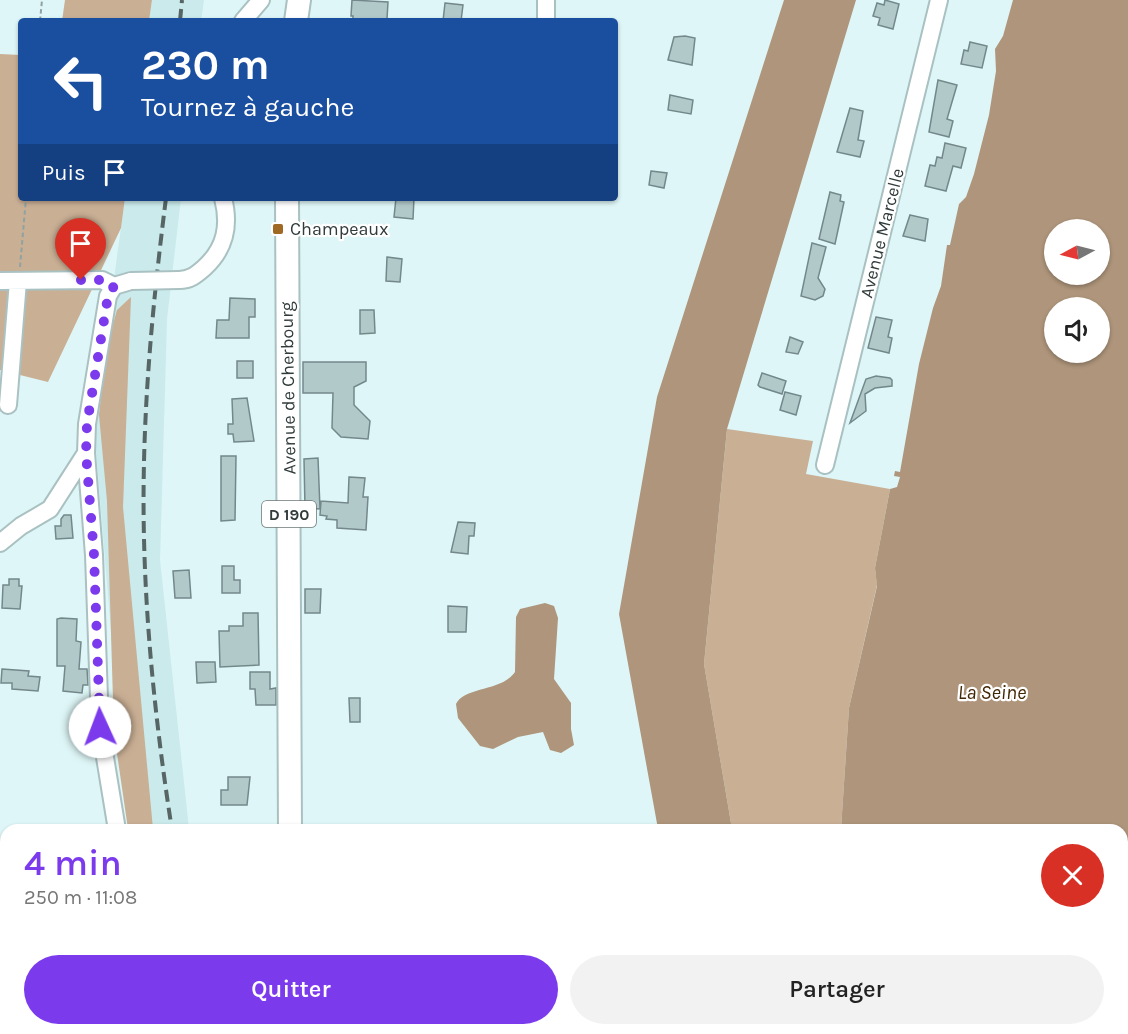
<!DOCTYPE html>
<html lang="fr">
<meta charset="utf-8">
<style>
:root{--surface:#fff;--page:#f2f2f2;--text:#222;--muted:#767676;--accent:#7c3aed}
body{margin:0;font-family:Karla,sans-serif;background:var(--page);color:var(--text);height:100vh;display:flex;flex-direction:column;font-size:22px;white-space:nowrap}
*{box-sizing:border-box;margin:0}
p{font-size:20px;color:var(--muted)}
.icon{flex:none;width:33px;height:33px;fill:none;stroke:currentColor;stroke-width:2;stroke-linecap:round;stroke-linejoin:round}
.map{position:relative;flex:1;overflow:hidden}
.panel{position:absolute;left:0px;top:824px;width:1128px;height:212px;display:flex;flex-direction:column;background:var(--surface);border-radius:18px 18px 0 0;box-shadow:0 2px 4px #0004}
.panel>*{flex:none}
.banner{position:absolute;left:18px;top:18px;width:600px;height:183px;border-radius:6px;box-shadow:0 2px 4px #0004;background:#1a4fa0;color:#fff;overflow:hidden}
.needle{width:39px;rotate:263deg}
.controls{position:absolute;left:1044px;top:219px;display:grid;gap:12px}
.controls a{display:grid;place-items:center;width:66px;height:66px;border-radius:50%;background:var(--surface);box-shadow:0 2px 4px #0004;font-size:30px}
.pin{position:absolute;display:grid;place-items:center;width:51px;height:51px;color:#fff;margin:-62px -26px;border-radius:50% 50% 50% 0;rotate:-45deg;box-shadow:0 0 6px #0007}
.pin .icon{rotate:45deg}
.me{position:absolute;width:66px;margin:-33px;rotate:358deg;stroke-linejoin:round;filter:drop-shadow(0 0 4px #0008)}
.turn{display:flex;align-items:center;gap:21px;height:126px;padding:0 24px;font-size:27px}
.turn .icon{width:78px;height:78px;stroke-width:2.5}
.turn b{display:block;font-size:42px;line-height:51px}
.then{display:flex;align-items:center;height:57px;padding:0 24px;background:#0003;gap:12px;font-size:22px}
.round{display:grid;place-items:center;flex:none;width:63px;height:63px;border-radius:32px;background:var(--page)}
.summary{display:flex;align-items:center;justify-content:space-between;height:102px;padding:0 24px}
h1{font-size:36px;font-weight:600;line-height:45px;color:var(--accent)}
.cta{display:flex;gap:12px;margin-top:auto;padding:12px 24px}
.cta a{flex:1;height:69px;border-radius:36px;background:var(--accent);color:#fff;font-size:24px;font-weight:600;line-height:69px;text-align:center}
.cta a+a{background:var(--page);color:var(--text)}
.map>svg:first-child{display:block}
.built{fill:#caeaec}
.forest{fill:#c9af94}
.water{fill:#ae957b;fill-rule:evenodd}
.building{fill:#b2c9ca;stroke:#73888a;stroke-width:1.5}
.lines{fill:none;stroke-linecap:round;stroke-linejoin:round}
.minor-casing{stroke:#aac1c2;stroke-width:20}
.major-casing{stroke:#aac1c2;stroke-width:26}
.path{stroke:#90a2a2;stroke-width:2;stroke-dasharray:4.5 3;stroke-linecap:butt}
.minor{stroke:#fff;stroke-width:16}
.major{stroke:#fff;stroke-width:22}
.rail{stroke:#576565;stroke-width:4;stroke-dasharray:12 6;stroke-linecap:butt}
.minor-bridge-casing{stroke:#aac1c2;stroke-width:20;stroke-linecap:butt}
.minor-bridge{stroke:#fff;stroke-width:16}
.route{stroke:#7c3aed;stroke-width:10;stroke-dasharray:0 18}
.poi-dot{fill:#9f6823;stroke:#fff;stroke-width:2}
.labels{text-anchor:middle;stroke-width:4.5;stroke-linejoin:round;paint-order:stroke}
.shield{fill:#fff;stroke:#6f7676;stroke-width:1.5}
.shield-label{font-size:16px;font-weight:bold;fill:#313b3b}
.poi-label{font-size:18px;fill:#313b3b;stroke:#fff;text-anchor:start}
.street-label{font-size:18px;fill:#313b3b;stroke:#fff}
.water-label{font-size:20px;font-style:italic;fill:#422704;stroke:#fff}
</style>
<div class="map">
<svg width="1128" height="1034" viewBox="0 0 1128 1034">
<rect width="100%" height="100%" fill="#def6f7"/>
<!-- built -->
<path class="built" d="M152 0H204L201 21H149Z
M125 198H181L167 319 160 560 189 829H129L125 801 94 426Z"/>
<!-- forest -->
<path class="forest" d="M65 0H152L149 21H62Z
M0 54 21 55V198H125L121 228 48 382 0 370Z
M131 297 123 507 153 829H128L114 733 107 501 99 415 106 348 117 310Z
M727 429 813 441 806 474 890 489 875 568 877 585 849 708 841 829H732L704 664Z"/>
<!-- water -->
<path class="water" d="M784 0H856L727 429 704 664 732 829H658L619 614 657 397Z
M1013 0H1128V1034H839V1029H1122V830L841 829 849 708 877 586 875 568 890 489 897 487 900 477 894 476 895 471 900 472 919 364 933 308 941 286 947 245H950L959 204 966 197 974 174 989 115 996 71 995 49 1003 36ZM1054 230H1100V274H1054ZM1054 308H1100V352H1054Z
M545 603 554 606 558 618 554 679 571 703V729L574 745 561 753 550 750 543 732 518 737 493 749 480 746 458 718 456 704C465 686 501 692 515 672L516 617 520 609Z
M705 1029H788L792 1034H706Z"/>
<!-- building -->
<path class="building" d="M352 0 388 2 387 19 353 21V16H351Z
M885 0 899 4 893 29 878 25 880 18 873 16 877 3 884 5Z
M445 3 463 5 461 21H443Z
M685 36 695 38 692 65 668 60 674 37Z
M970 42 987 46 982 68 961 64 964 50 968 51Z
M938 80 957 85 947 119 953 121 949 137 929 132Z
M670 95 693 100 691 114 668 110Z
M850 108 863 111 858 140 864 141 860 157 837 152Z
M945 143 966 148 961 168 953 166 946 191 925 186 930 165 935 166 937 157 942 158Z
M651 171 667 173 664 188 649 185Z
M830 192 841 195 840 201 844 202 835 244 819 239Z
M396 198H414L413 219 394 217Z
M910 215 928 219 925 241 903 236Z
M812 243 826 247 818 278 825 289 823 296 815 300 801 296Z
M387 257 402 259 400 282 386 281Z
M230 298 255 299V317H249V338H216L217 320H229Z
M360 310H374L375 333 360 334Z
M876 317 892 320 888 337 892 338 889 353 868 348Z
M790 337 803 342 798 354 786 352Z
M237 361H253V378H237Z
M303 362H366V381L354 387V405L370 421 368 439 341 437 332 428 333 393H303Z
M762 373 786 381 782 394 760 387 758 385Z
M876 376 890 378 892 380V386L875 388 865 394 866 411 850 423 866 379Z
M785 392 801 396 796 415 780 410Z
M247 398 254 441 234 442 233 434H228V424H233L232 399Z
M221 456H236L235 520 221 521Z
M318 458 320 509 305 508 304 459Z
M349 477 365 478 363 497H368L366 530 337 528V520L326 519 327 516 320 515 321 501 348 503Z
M64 515H71L73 538 56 539 55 526H61V519Z
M458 522 475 523 474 536H469L468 554 451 552Z
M222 566H234V580H240V593H222Z
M189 570 191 598H175L173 571Z
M9 579H19V586H22L20 609 2 608 3 585H9Z
M305 589H321L320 613H305Z
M448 606 467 607 466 632H448Z
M243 613H258L259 665 220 667 219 631H229V626H243Z
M61 618 77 619 76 641 81 642 79 669H87L88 685H83L82 693 63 691 65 666H57V619Z
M196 662H215L216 682 197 683Z
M2 669 29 671 28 676 40 677 38 691 12 689V683H1Z
M250 672H270V689L276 688V705H256L255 689H250Z
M349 698H360V722H350Z
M228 777H250L247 805H221V790H228Z"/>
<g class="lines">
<!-- minor casing -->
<g class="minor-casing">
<path id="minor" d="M546 0V21
M243 21 261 0
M179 280C190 280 196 275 204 268 226 248 230 225 223 198
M0 281 102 280 114 286
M8 405 18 281
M825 465 939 0
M0 543 21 526 50 509 86 453
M117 830 100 727 94 555 86 453 87 424 108 296 114 286 131 281
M148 1029 149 1034"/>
</g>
<!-- major casing -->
<g class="major-casing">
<path id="major" d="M296 21 299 0
M287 198 290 830
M305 1029 306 1034"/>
</g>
<!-- path -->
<path class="path" d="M40 21 42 0
M20 267 26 198"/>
<!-- minor -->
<use href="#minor" class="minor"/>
<!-- major -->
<use href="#major" class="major"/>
<!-- rail -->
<path class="rail" d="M180 21 182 0
M166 198C155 285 146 373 144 462 141 585 153 708 172 830
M208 1029 209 1034"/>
<!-- minor-bridge casing -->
<g class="minor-bridge-casing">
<path id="minor-bridge" d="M131 281 179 280"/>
</g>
<!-- minor-bridge -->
<use href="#minor-bridge" class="minor-bridge"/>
</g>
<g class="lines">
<!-- route -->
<path class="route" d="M81 280H102L114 286 108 296 87 424 86 453 94 555 100 727"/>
</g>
<!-- markers -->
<rect class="poi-dot" x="272" y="223" width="12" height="12" rx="3"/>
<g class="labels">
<!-- shield labels -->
<rect class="shield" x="262" y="501" width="54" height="26" rx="4.5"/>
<g class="shield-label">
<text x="289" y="520">D 190</text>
</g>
<!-- poi labels -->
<g class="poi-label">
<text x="290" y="235">Champeaux</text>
</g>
<!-- street labels -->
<g class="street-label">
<text transform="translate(882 233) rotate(-76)" y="6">Avenue Marcelle</text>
<text transform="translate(288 388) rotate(-91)" y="6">Avenue de Cherbourg</text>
</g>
<!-- water labels -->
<g class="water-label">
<text x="992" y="699">La Seine</text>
</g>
</g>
</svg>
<div class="controls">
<a><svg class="needle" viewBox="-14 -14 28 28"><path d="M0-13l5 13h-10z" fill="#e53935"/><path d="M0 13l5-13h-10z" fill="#767676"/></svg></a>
<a><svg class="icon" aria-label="sound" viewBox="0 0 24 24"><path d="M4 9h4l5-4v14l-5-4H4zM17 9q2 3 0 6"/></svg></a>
</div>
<div class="pin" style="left:81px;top:280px;background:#d93025"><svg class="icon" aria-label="arrive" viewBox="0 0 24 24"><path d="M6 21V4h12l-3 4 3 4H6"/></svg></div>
<svg class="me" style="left:100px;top:727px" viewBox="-20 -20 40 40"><circle r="19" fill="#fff"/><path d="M0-13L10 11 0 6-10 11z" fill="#7c3aed"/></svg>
<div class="banner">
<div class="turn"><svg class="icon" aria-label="left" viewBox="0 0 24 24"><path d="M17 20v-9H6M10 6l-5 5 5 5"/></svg><div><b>230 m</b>Tournez à gauche</div></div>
<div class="then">Puis<svg class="icon" aria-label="arrive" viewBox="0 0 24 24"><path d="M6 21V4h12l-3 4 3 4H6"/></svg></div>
</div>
<section class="panel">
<div class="summary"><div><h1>4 min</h1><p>250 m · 11:08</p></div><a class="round" style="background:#d93025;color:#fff"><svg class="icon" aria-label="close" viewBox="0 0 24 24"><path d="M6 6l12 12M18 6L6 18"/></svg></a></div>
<div class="cta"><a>Quitter</a><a>Partager</a></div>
</section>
</div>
